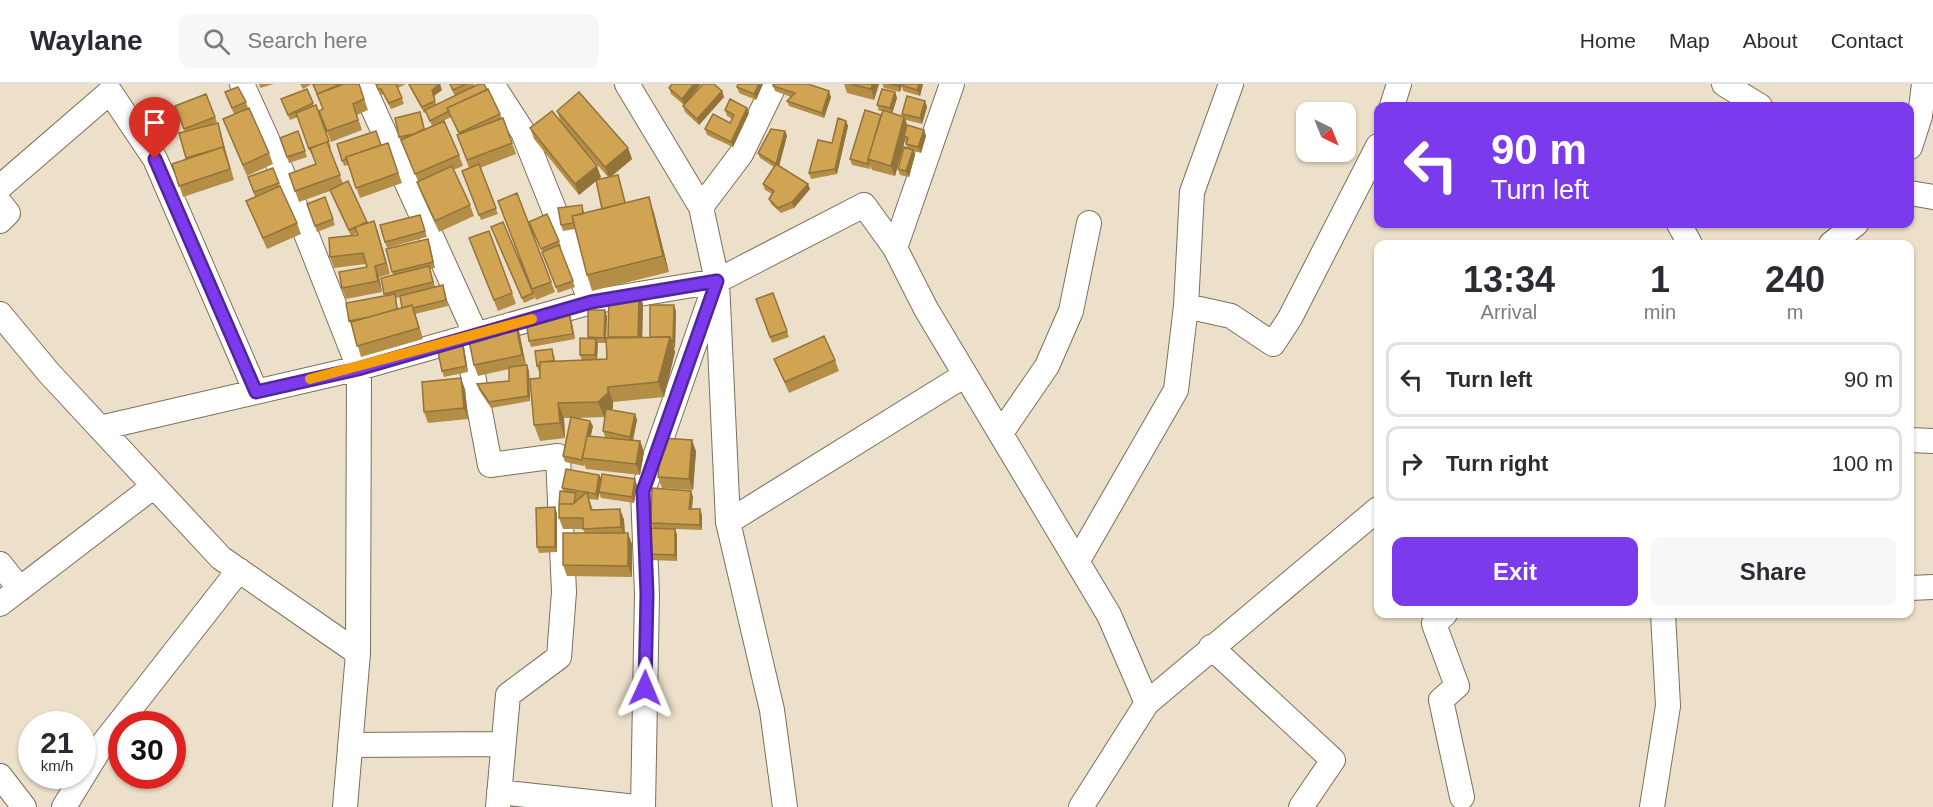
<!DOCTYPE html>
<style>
:root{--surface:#fff;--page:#f7f7f7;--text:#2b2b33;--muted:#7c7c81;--line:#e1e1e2;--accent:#7c3aed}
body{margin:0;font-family:Helvetica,sans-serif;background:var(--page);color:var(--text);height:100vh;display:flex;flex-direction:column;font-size:22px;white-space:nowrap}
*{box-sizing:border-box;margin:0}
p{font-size:20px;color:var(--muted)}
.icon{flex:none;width:33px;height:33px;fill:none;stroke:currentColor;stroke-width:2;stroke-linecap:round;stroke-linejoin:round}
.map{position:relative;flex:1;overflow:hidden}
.sheet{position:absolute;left:1374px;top:156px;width:540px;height:378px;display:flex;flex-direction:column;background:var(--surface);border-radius:12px;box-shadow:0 2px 4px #0004}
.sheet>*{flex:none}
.banner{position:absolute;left:1374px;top:18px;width:540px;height:126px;border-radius:12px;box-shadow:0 2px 4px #0004;background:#7c3aed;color:#fff;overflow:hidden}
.needle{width:39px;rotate:137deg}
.buttons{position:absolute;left:1296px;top:18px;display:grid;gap:12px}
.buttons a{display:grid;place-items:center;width:60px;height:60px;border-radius:12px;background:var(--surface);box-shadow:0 2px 4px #0004;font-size:30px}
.speed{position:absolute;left:18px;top:627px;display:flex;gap:12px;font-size:30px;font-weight:700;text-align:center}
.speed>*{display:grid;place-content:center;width:78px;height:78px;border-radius:50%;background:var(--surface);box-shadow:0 2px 4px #0004;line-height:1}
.speed small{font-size:15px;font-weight:400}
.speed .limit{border:9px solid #d22;background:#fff;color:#111}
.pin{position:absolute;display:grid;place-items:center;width:51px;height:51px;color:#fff;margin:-62px -26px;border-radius:50% 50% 50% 0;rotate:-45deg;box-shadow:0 0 6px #0007}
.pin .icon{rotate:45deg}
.me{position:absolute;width:66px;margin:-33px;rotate:1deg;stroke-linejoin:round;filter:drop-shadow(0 0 4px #0008)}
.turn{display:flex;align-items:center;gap:21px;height:126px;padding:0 18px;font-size:27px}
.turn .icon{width:78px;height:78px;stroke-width:2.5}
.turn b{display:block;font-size:42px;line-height:51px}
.eta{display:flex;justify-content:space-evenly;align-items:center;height:102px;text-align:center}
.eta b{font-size:36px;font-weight:700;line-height:42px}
.cta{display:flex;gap:12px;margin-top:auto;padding:12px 18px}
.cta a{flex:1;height:69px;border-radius:12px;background:var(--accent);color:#fff;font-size:24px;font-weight:700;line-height:69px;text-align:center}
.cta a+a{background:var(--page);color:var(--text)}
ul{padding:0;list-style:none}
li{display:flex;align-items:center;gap:18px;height:75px;margin:0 12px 9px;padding:0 6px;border:3px solid var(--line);border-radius:12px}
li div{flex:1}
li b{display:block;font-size:22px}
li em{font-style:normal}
header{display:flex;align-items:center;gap:36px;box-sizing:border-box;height:84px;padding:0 30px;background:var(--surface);border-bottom:2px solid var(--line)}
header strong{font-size:28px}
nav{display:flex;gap:33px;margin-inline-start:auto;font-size:21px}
.search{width:420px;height:54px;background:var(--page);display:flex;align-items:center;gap:15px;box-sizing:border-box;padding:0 21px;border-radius:12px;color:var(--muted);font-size:22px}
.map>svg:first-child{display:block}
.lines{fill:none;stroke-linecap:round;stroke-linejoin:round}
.street-casing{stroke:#7b6f5c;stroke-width:26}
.street{stroke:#fff;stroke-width:24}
.wall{fill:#b48d47;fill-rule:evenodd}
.shaded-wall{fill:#92733a}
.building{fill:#d1a453;stroke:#92733a;stroke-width:1.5}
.route-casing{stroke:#51269a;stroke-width:15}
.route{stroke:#7c3aed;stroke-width:10}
.slow{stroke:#f59e0b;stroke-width:10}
</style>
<header>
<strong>Waylane</strong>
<div class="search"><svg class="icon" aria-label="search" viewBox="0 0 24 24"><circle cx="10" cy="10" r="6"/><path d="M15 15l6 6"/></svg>Search here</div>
<nav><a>Home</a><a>Map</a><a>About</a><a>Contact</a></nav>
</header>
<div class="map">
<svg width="1933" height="723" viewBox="0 0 1933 723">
<rect width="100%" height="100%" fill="#ede0ca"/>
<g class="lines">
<!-- street casing -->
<g class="street-casing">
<path id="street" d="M242 0 281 86 359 284 358 569 345 723
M362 0 476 251
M492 0 523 48 591 218
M627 0 701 123 717 197 728 438 772 626 785 723
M1724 0 1760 22
M1392 22 1399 0
M1910 63 1920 32 1924 0
M0 103 110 8 155 75 256 308
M1910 109 1933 113
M0 119 8 129 0 137
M701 123 741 70 775 0
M1679 140 1690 160
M1831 160 1856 140
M895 164 952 0
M1186 222 1231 232 1273 260 1290 234 1378 62
M0 230 49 289 221 474 358 569
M466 254 490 381 558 372 564 508 559 573 508 611 498 723
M100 344 359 284 591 218 717 197 864 121 895 164 926 225 1109 531 1147 619
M1001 349 1047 282 1071 227 1089 139
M1910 356 1933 357
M728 438 965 291
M1077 478 1176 306 1186 222 1192 108 1231 0
M0 480 20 505
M1910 504 1933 503
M0 520 154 402
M1445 530 1434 540 1457 602 1441 616 1462 713
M1211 563 1333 676 1301 723
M350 661 503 660
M0 692 24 723
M499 708 636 723
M64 723 102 661 239 486
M643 723 647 510 643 407 713 207
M1081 723 1147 619 1378 425
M1652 723 1668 622 1663 530"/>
</g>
<!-- street -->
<use href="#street" class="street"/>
</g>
<!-- wall -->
<path class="wall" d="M259 0H274L260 4Z
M300 0H359L368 26 357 31 362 46 331 58 319 27 323 25 312 0 303 5Z
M376 0H406L398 4 404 20 391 25 383 10 380 11Z
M408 0 442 6 434 12 436 21 500 30 502 34H503L516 70 480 84 498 130 481 136 462 87 469 84 457 51 459 50 451 33 441 38 459 71 463 82 453 86 470 121 474 132 439 148 421 109 417 98 418 97 399 53 422 33 425 45 432 42 426 28 424 29Z
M449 0H474L475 2 455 12Z
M672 0H701L685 20 722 7 724 13 699 41 685 28 683 22 684 21 671 10 669 4Z
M763 0 756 16 739 9 737 3Z
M844 0H879L874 16 847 9Z
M882 0H923L920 12 903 7 902 2 900 8 884 4Z
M773 2 831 13 824 34 789 22 787 17 791 13 775 7Z
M307 5 314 22 316 21 331 63 330 64 343 100 348 97 368 139 378 148 390 190 379 193 382 208 346 215 342 204 367 183 366 180 334 184 330 173 358 151 357 149 351 152 330 107 299 118 289 90 316 80 312 70H311L298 33 290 36 281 15Z
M895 8 897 14 892 29 903 32 902 30 925 17 927 23 922 40 906 36 907 41 924 46 926 52 921 69 914 67 915 71 909 93 900 91 898 85 907 64 905 56 895 92 872 86 870 82V85L852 81 850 75 881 31 883 27H879L877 21Z
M206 10 217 38 208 42 218 39 234 96 183 113 172 80 186 75 179 49 185 48 175 22Z
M227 14 246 18 248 24 234 30Z
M747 24 749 29 733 63 707 51 705 45 730 39 732 35 727 32 725 26Z
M557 27 628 64 632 75 611 93 620 96 626 119 654 129 669 188 592 207 587 191 575 145 563 147 561 141 584 126V129L602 125 596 97 579 111 534 55 530 44 561 38ZM566 45 608 93 598 96 601 93Z
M223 35 269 69 273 80 247 92Z
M846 37 848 42 837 90 811 95 809 89 832 59Z
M298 47 307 73 289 79 280 54Z
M785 47 787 52 779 82 808 100 810 105 794 124 781 129 771 120 769 115 772 110 765 106 763 100 774 83 760 74 758 69Z
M388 59 402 99 360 114 348 81 344 82 337 60 381 61Z
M273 84 280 102 297 139 301 150 267 165 246 117 255 113 248 93Z
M517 109 555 208 536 216 498 117Z
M325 113 335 141 317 148 307 120Z
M420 131 427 153 387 164 385 158Z
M529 138 559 157 561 163 560 164 575 203 558 209 544 171Z
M489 147 516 220 498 227 469 154Z
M493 148 533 209 535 214 524 219Z
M430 161 435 184 430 185 435 203 445 207 448 222 415 230 423 255 361 273 352 242 349 237 385 212 381 194 393 191 386 165ZM400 213 402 224 398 225 396 214Z
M773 209 789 253 772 259 756 215Z
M639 210 643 220 642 253H650L676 227 675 264H674L675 268 664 313 613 318V324L612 326 635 330 637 336 633 357H640L644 368 640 391 586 385 584 380V382L565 378 563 372 571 334H564L565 354 540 357 534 341 540 294 539 288 537 282 554 270 555 277 582 276 580 271 588 255V253L607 232 606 253H608ZM597 259H606L607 275H597ZM605 332 603 347 605 353 614 355 590 353 593 342 590 337 577 334 604 333Z
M569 229 571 234 575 255 531 263 529 257Z
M519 247 526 281 529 287 530 317 491 324 479 306 477 300 509 297V285L478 292 474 281Z
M464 263 468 288 444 293 442 287Z
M774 275 835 276 839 287 789 309Z
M465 305 468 335 428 339 424 328Z
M696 367 693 406 662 404 658 393Z
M599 391 601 395 637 401 634 419 601 414 599 409 598 416 589 415 593 426 620 425 624 436 625 449 632 460V493L567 492 563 481 585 449 583 445H563L559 434 563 407 562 404Z
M693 413 692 425 702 431V446L675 445 677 451V477L648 476 646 470 653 444 651 439Z
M557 429V468L539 469 537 463Z"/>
<!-- shaded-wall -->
<path class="shaded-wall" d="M440 0 442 6 434 12 437 23 432 6Z
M694 0H701L684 21 682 15Z
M759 0H763L756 16 754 10Z
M872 0H879L874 16 871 5Z
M899 0H902L900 8 898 2Z
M919 0H923L920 12 917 6Z
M722 7 724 13 699 41 697 35Z
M829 7 831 13 824 34 822 29Z
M895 8 897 14 892 30 890 24Z
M925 17 927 23 922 40 920 34Z
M747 24 749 29 733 63 731 58Z
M904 33 908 44 904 52 905 56 895 92 891 82Z
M846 37 848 42 837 90 835 85Z
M924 46 926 52 921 69 918 63Z
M785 47 787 52 778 86 776 80Z
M628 64 632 75 609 94 605 83Z
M913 66 915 71 909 93 906 87Z
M597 82 601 93 579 111 575 100Z
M808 100 810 105 794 124 792 118Z
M649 113 654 129 669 188 663 172Z
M374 137 378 148 390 190 386 179Z
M375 182 379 193 382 208 378 197Z
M639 210 643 220 642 265 638 254Z
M412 221 416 232 423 255 419 244Z
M674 221 676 227 675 264 673 258Z
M605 226 607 232 606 259 604 254Z
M569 229 571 234 575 255 573 250Z
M515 236 519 247 526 282 522 271Z
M670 253 675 268 664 313 658 298Z
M596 255 598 260 597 277 595 271Z
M462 257 464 263 468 288 466 282Z
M527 281 529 287 530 317 528 312Z
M461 294 465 305 468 335 464 324Z
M608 303 613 318V324L604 333 598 318Z
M558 319 564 334 565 354 560 339Z
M635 330 637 336 632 359 630 353Z
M590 337 593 342 586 374H582Z
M692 356 696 367 693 406 689 395Z
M640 357 644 368 640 391 636 380Z
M599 391 602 396 598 416 596 410Z
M635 395 637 401 634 419 632 413Z
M691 407 693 413 691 431 689 425Z
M555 423 557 429V468L555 463Z
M620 425 624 436 625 454 621 443Z
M700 425 702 431V446L700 441Z
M675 445 677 451V477L675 471Z
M628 449 632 460V493L628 482Z"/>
<!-- building -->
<path class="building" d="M313 0H341L317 10 318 11Z
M344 0H359L364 15 353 20 358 36 327 47 319 27 323 25 317 10Z
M376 0H396L402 14 389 19 381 5H378Z
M409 0H440L432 6 435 17 422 23Z
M450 0H466L453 6Z
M479 0H484L487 6 447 24 449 27 430 37 425 26Z
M672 0H694L682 15 669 4Z
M703 0H714L722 7 697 35 683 22Z
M738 0H759L754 10 737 3Z
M773 0H808L829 7 822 29 787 17 795 9 773 2Z
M850 0H872L871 5Z
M889 0H899L898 2Z
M902 0H919L917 6 901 1Z
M238 3 246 18 232 24 225 8Z
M307 5 313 19 288 31 281 15Z
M488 5 500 30 459 49 447 24Z
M882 5 895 8 890 24 877 21Z
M579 8 628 64 605 83 557 27Z
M206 10 215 33 184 45 175 22Z
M907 12 925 17 920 34 902 30Z
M730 15 747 24 731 58 705 45 713 30 730 39 734 31 725 26Z
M316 21 329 57 309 65 296 29Z
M249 24 269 69 243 81 223 35Z
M865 26 881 31 868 75V80L850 75Z
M883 26 904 33 891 82 868 75Z
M552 27 597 82 575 100 530 44Z
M420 28 424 45 414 50 399 53 395 34Z
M503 34 512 59 467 76 457 51Z
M838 34 846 37 835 85 809 89 818 56 832 59Z
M444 37 459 71 415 90 401 56Z
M218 39 224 64 223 63 186 74 179 49Z
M907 41 924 46 918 63 906 60 908 54 904 52Z
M771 45 785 47 776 80 758 69Z
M298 47 305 67 287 73 280 54Z
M376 47 381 61 346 73V75L342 77 337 60Z
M327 58 340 91 295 107 289 90 316 80 310 64Z
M388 59 398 89 356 104 346 73Z
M223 63 230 85 179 102 172 80Z
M904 63 913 66 906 87 898 85Z
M479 80 496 124 479 131 462 87Z
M776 80 808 100 792 118 778 124 769 115 774 107 763 100Z
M452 82 470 121 435 137 417 98Z
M273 84 279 99 254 108 248 93Z
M618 91 625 119 602 125 596 96Z
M348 97 367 138 349 146 330 106Z
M280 102 297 139 263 154 246 117Z
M517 109 551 198 532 205 498 117Z
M325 113 333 135 315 142 307 120Z
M649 113 663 172 587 191 572 132Z
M582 121 583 130 572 132 574 139 561 141 558 124Z
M547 130 559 157 541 165 529 138Z
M420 131 425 147 385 158 380 141Z
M374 137 386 179 375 182 378 197 342 204 339 188 367 183 363 169 330 173 329 154 358 151 355 143Z
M503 138 533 209 522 214 491 143Z
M489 147 512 209 494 216 469 154Z
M428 155 433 178 392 188 386 165Z
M559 161 573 197 556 203 542 168Z
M429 182 433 198 384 210 381 194Z
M443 201 446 216 413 224 412 221 402 224 400 212Z
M609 209 639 210 638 253H608Z
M773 209 787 247 770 253 756 215Z
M395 210 397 225 369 233 349 237 346 219Z
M412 221 419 244 357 262 351 238Z
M650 221H674L673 258H672L670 253H650Z
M588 226H605L604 254 588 253Z
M569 229 573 250 529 257 526 237Z
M515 236 522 271 474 281 467 247Z
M824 252 835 276 785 298 774 275Z
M670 253 658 298 608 303V309L598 318 558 319 560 339 534 341 530 295 540 294V278L607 275 606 254Z
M580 254 596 255 595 271H580Z
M462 257 466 282 442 287 437 263Z
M552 265 554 277 540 278V281L537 282 535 267Z
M527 281 528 312 489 318 477 300 509 297V283Z
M461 294 464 324 424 328 422 298Z
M606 325 635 330 630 353 603 347Z
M571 333 590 337 582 376 563 372Z
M587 352 640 357 636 380 582 374Z
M661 354 692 356 689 395 658 393Z
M566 385 599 391 596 410 562 404Z
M602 390 635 395 632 413 599 408Z
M652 404 691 407 689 425H700V441L651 439Z
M560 407 576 409 574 419 573 420H559Z
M587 408 591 426 620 425 621 443 583 445V434H559V420H573Z
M555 423V463H537L536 424Z
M646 444 675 445V471L646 470Z
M563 449H628V482L563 481Z"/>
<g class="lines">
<!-- route casing -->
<g class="route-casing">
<path id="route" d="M155 75 256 308 358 285 591 218 717 197 643 407 647 510 645 604"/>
</g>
<!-- route -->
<use href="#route" class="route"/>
<!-- slow -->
<path class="slow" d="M310 295 532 235"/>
</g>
</svg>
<div class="buttons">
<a><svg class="needle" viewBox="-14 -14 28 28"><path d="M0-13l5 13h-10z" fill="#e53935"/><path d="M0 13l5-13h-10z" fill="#7c7c81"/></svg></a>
</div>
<div class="speed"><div>21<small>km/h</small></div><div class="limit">30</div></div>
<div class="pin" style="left:155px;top:75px;background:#d93025"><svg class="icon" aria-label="arrive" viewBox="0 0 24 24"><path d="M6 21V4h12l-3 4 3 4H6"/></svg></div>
<svg class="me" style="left:645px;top:604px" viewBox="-20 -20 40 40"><path d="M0-17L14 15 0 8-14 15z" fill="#7c3aed" stroke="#fff" stroke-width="4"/></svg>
<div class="banner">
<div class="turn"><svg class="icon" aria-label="left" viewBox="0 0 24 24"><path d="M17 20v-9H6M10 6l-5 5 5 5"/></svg><div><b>90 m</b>Turn left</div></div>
</div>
<section class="sheet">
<div class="eta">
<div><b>13:34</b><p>Arrival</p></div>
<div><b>1</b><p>min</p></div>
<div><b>240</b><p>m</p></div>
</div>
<ul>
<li><svg class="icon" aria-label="left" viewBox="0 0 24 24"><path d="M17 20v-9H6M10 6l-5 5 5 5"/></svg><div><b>Turn left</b></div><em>90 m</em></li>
<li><svg class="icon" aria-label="right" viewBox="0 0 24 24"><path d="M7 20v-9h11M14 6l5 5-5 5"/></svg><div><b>Turn right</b></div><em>100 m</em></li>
</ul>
<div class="cta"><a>Exit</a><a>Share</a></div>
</section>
</div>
